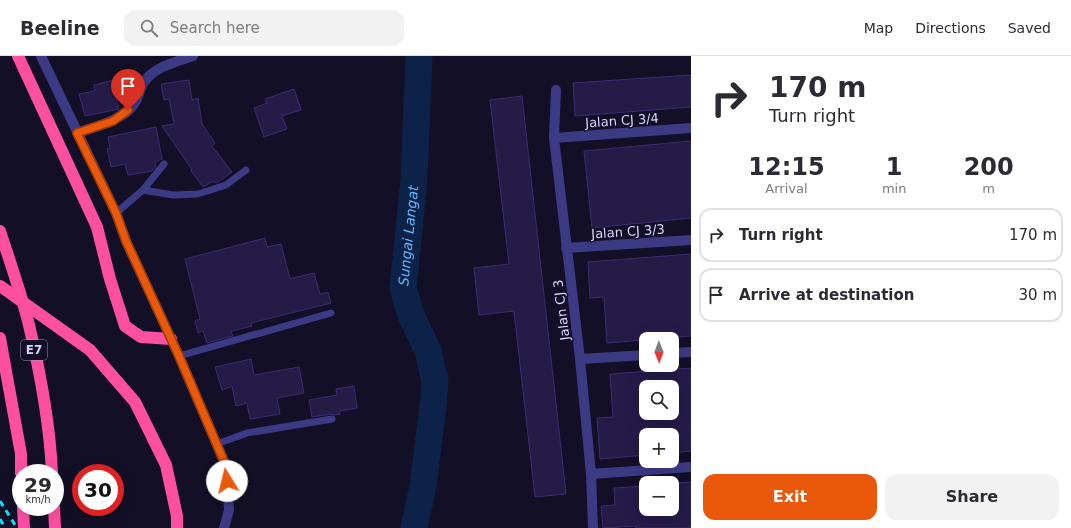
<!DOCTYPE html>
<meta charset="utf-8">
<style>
:root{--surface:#fff;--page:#f2f2f3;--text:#2b2b33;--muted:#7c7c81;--line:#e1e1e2;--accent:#ea580c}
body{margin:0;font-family:"DejaVu Sans",sans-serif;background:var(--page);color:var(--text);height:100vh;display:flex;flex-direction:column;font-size:15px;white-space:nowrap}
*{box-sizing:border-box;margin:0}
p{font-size:13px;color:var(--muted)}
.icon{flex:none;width:22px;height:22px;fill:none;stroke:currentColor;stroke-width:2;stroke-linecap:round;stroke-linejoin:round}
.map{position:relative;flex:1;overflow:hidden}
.sheet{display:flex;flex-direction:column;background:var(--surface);width:380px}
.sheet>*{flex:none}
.top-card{background:#fff;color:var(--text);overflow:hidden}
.needle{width:26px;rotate:179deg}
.controls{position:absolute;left:639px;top:276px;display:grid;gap:8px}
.controls a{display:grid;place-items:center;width:40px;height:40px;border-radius:8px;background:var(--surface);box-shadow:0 4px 16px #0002;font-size:20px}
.speed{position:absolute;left:12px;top:408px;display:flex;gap:8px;font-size:20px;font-weight:700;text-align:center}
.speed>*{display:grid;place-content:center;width:52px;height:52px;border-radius:50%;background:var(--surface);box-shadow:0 4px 16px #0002;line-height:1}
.speed small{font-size:10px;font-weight:400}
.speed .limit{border:6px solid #d22;background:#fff;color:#111}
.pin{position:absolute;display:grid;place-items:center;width:34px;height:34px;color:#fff;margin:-41px -17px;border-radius:50% 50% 50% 0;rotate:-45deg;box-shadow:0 0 4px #0007}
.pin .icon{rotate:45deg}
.me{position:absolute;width:44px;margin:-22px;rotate:351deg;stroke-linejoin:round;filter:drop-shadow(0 0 3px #0008)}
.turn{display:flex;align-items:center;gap:14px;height:84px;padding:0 12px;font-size:18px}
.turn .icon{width:52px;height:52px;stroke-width:2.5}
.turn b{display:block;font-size:28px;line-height:34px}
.eta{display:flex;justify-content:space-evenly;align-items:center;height:68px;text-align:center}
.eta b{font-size:24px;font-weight:700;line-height:28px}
.primary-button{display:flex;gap:8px;margin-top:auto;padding:8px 12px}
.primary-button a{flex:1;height:46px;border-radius:12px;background:var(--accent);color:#fff;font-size:16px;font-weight:700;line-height:46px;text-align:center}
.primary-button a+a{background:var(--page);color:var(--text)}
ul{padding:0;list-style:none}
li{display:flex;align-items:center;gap:12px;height:54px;margin:0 8px 6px;padding:0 4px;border:2px solid var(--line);border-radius:12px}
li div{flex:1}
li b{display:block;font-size:15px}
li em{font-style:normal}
header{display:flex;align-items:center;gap:24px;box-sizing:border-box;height:56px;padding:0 20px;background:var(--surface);border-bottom:1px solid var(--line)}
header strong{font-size:19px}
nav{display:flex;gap:22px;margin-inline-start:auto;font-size:14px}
.search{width:280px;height:36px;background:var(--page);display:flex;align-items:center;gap:10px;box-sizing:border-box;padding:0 14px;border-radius:12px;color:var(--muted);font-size:15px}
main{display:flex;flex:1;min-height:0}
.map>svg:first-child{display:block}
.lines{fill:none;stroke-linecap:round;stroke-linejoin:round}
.river{stroke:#0c2248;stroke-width:27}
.building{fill:#241b47;stroke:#3b2d73;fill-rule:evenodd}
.service{stroke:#3d3a85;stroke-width:7}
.minor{stroke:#3d3a85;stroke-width:10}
.motorway{stroke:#ff4fa3;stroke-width:12}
.rail{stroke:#00e5ff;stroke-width:3;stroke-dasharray:6 5;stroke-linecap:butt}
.route-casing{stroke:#983908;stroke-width:10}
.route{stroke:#ea580c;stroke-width:7}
.labels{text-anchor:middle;stroke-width:3;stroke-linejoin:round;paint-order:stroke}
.shield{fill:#130f26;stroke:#9e99be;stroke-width:1}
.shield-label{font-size:12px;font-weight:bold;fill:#d9d4ff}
.street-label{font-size:13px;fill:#d9d4ff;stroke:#130f26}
.water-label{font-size:14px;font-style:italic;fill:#62b6ff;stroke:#130f26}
</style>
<header>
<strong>Beeline</strong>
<div class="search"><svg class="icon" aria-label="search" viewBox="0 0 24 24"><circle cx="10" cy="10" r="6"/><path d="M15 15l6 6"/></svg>Search here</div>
<nav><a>Map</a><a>Directions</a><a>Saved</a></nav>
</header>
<main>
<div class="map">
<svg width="691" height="472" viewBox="0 0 691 472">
<rect width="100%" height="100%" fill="#130f26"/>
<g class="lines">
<!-- river -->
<path class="river" id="s1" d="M414 472 423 430 433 350 435 326 428 295 411 259 403 232 414 123 419 0"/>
</g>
<!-- building -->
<path class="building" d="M691 19V51L575 60 573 27Z
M117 23 122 41 116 43 119 53 85 60 79 38 95 35 94 29Z
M189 24 192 44 198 42 202 68 215 87 212 90 232 116 218 126 215 127 213 125 203 131 191 115 192 114 162 70 174 68 169 43 164 44 161 28Z
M294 33 301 54 282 60 287 73 264 81 254 52 267 47 265 43Z
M522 40 566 438 535 441 514 255 479 259 474 212 509 208 490 44Z
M156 71 162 103 155 106 156 110 152 115 128 119 125 108 111 111 107 93 110 92 108 81Z
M691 85V162L592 172 584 95Z
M265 182 267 191 281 188 290 223 314 217 320 238 328 236 331 247 251 267 252 270 231 275 233 280 207 287 203 275 198 277 195 265 200 263 185 203Z
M691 198V280L607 287 604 241 590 242 588 206Z
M251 303 254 319 299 311 304 337 277 342 280 358 250 363 247 347 236 350 232 330 222 334 215 311Z
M691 312V395L672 397V379H646V399L600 403 597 362 613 361 610 318ZM646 331H672V357H646Z
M354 330 357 352 340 355V358L335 359 331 358 312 361 309 344 337 339 336 333Z
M691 426V472H636V470L603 472 601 450 615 449 614 432 646 430V453H672V427Z"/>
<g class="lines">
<!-- service -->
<path class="service" d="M143 134 173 139 198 138 226 129 246 114
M116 157 143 134 164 108
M179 300 331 257
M217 388 247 377 332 363"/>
<!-- minor -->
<path class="minor" d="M41 0 116 157 126 185 179 300 226 410 229 454 224 472
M556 34 554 82 580 303 591 418 593 472
M77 77C94 71 113 67 128 55 137 47 138 39 143 28 152 11 176 6 193 0
M554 82 691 72
M566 192 691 184
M672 297 691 296
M580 303 646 299
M591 418 691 411"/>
<!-- motorway -->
<path class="motorway" d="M18 0 97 171 110 223 125 270 141 281 171 283
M0 175C10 206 21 237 29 269 40 316 50 369 52 417
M0 230 90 294 135 346 166 409 177 460V472
M0 282 21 398V417
M23 451 24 472
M54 451 55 472"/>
<!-- rail -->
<path class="rail" d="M0 445 17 472
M0 463 5 472"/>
</g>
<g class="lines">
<!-- route casing -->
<g class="route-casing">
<path id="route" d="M128 54 113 65 77 77 116 157 126 185 179 300 226 410 227 425"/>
</g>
<!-- route -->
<use href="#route" class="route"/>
</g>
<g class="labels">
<!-- shield labels -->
<rect class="shield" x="21" y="284" width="26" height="20" rx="3"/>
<g class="shield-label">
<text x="34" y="298">E7</text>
</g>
<!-- street labels -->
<g class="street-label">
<text transform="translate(622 64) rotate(-4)" y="5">Jalan CJ 3/4</text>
<text transform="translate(628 175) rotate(-4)" y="5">Jalan CJ 3/3</text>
<text transform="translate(561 254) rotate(-97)" y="5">Jalan CJ 3</text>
</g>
<!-- water labels -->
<g class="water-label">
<text dy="5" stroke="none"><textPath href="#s1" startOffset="300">Sungai Langat</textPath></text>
</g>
</g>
</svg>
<div class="controls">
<a><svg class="needle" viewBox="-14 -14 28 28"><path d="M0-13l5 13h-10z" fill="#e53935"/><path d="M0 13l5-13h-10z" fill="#7c7c81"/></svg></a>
<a><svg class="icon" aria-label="search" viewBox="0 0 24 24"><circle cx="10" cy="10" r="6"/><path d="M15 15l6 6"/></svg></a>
<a>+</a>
<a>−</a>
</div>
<div class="speed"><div>29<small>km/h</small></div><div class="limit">30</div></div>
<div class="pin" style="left:128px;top:54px;background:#d93025"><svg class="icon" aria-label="arrive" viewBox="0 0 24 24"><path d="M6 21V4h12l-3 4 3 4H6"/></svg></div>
<svg class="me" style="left:227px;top:425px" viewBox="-20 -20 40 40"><circle r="19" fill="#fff"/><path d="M0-13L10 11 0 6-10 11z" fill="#ea580c"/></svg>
</div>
<section class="sheet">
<div class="top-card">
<div class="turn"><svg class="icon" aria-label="right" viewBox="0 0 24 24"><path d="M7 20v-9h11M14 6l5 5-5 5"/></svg><div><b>170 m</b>Turn right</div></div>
</div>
<div class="eta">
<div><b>12:15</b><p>Arrival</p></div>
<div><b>1</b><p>min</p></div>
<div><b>200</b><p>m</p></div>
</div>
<ul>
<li><svg class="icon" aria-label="right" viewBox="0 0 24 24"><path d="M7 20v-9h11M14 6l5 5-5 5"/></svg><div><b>Turn right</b></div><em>170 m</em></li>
<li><svg class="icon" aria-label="arrive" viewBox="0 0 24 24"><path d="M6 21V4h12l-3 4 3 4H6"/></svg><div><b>Arrive at destination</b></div><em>30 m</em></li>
</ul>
<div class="primary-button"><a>Exit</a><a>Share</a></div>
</section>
</main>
